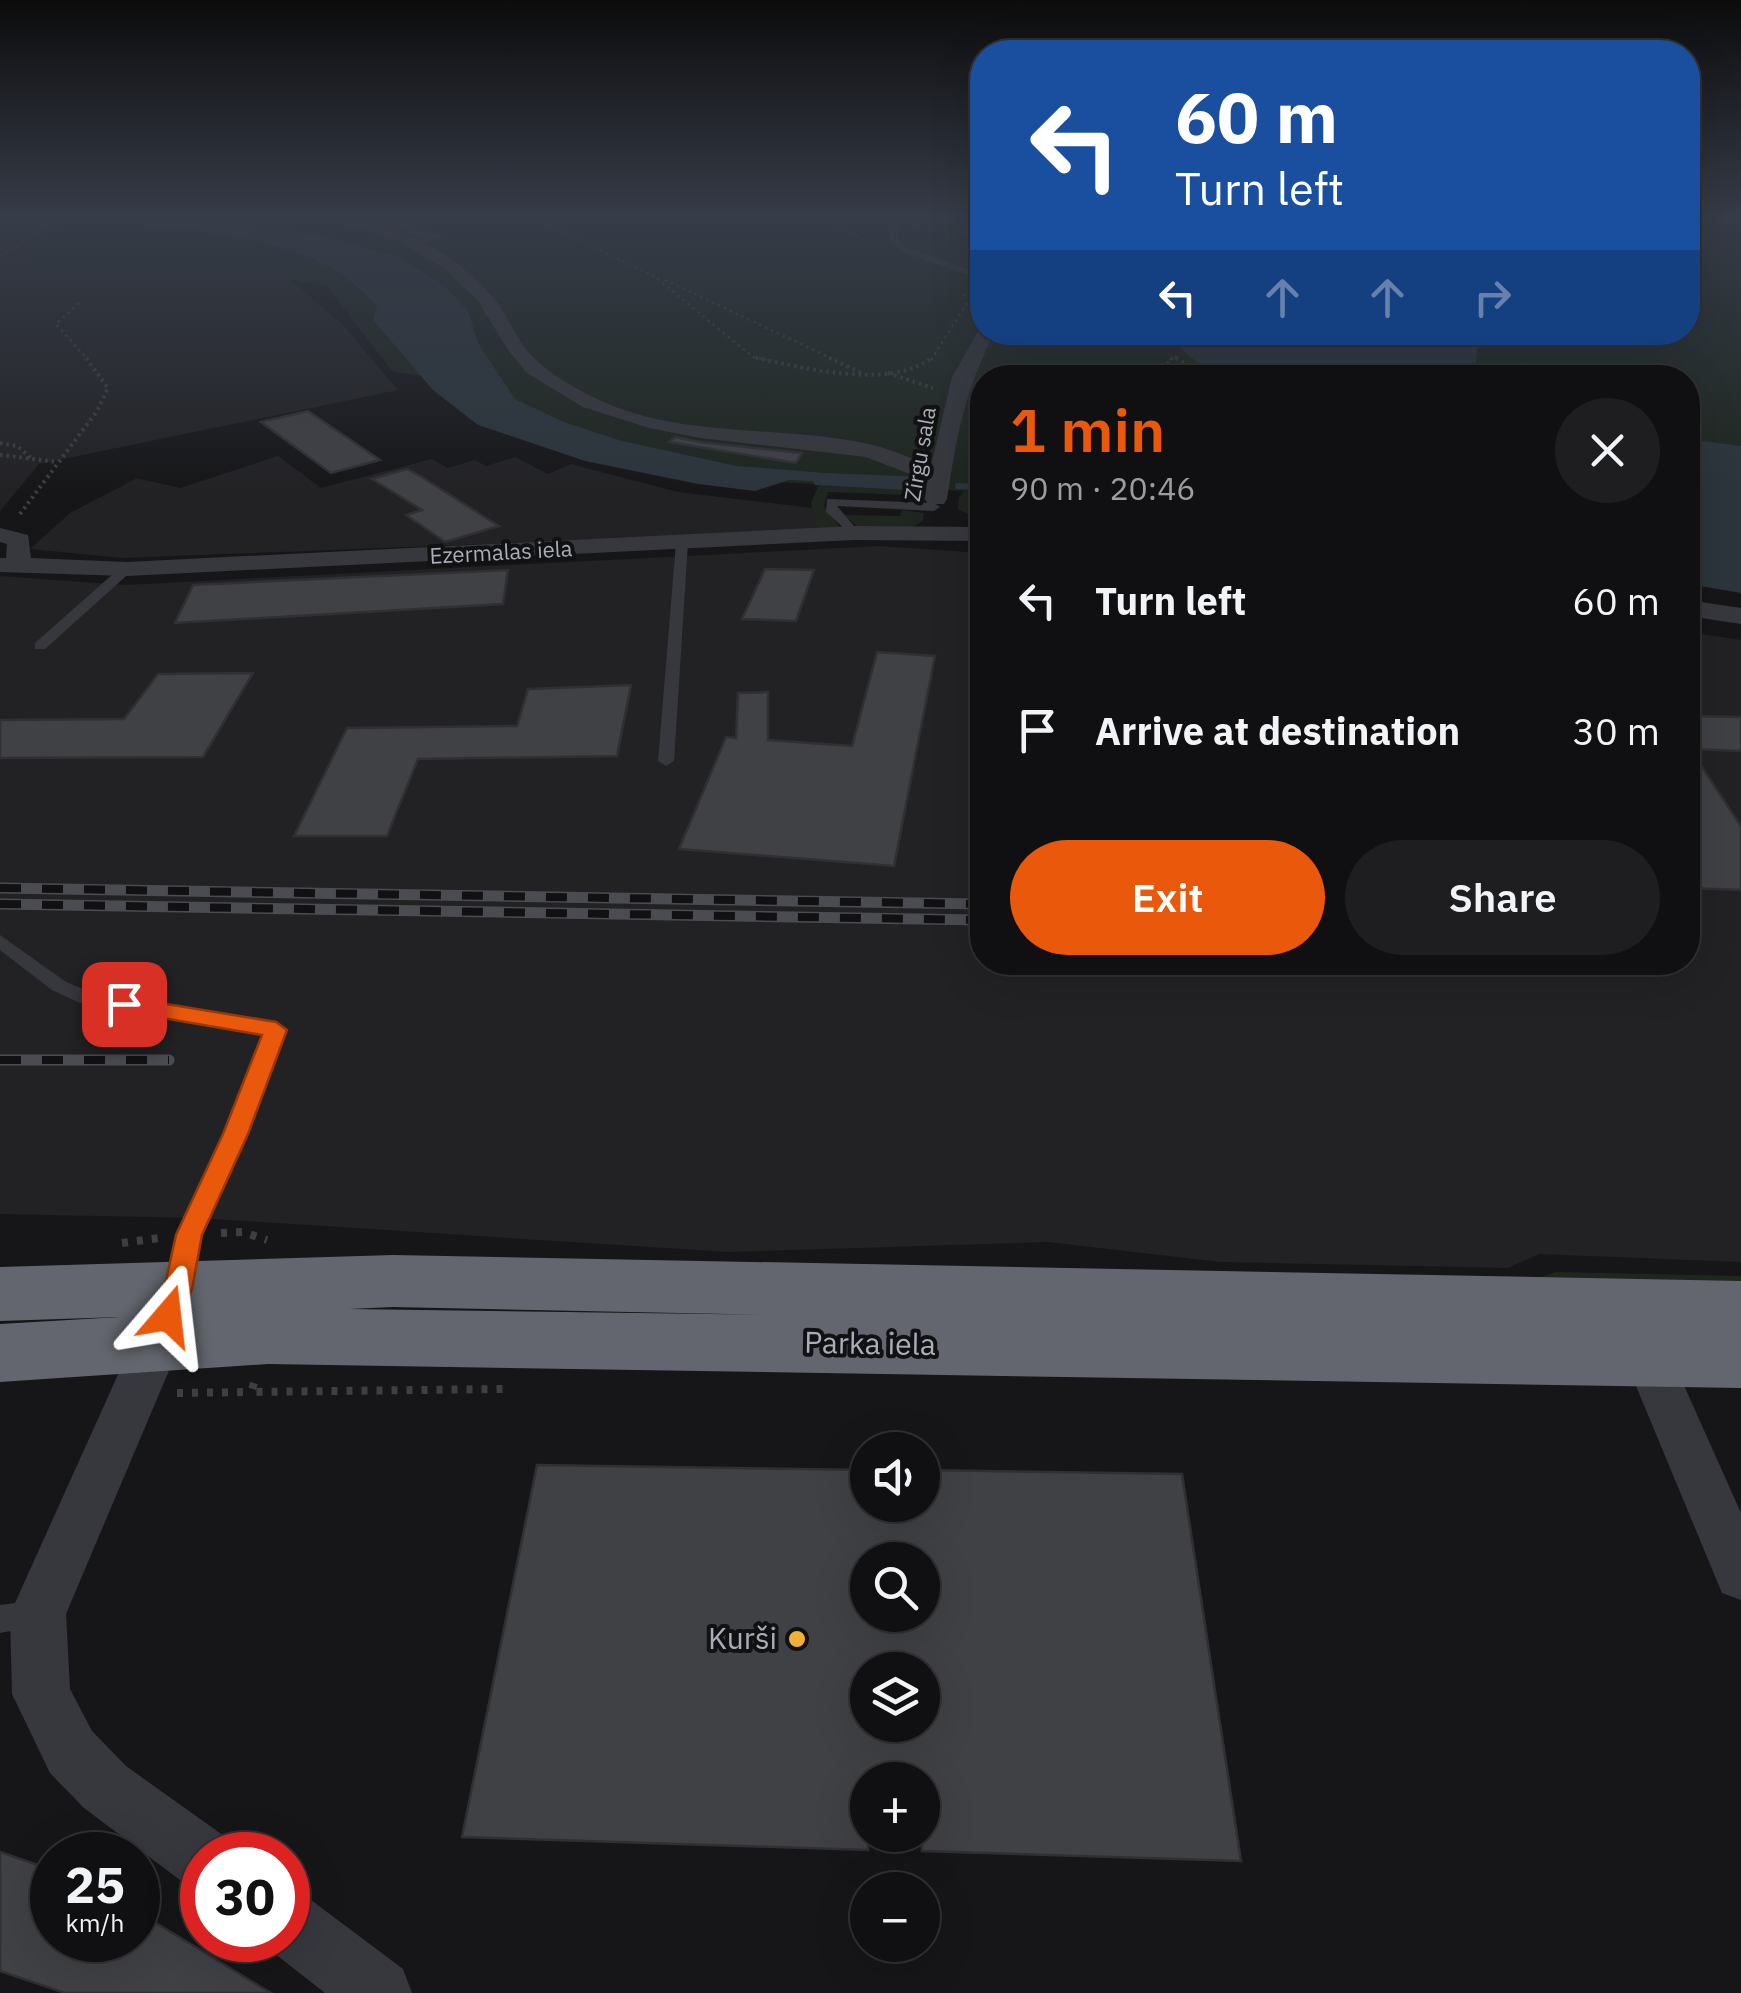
<!DOCTYPE html>
<meta charset="utf-8">
<style>
:root{--surface:#101012;--page:#1e1e20;--text:#f1f3f6;--muted:#9c9d9f;--line:#303032;--accent:#ea580c}
body{margin:0;font-family:"IBM Plex Sans",sans-serif;background:var(--page);color:var(--text);height:100vh;display:flex;flex-direction:column;font-size:38px;white-space:nowrap}
*{box-sizing:border-box;margin:0}
p{font-size:32px;color:var(--muted)}
.icon{flex:none;width:55px;height:55px;fill:none;stroke:currentColor;stroke-width:2;stroke-linecap:round;stroke-linejoin:round}
.map{position:relative;flex:1;overflow:hidden}
.sheet{position:absolute;left:970px;top:365px;width:730px;height:610px;display:flex;flex-direction:column;background:var(--surface);border-radius:40px;box-shadow:0 10px 40px #0002,0 0 0 2px var(--line)}
.sheet>*{flex:none}
.top-card{position:absolute;left:970px;top:40px;width:730px;height:305px;border-radius:40px;box-shadow:0 10px 40px #0002,0 0 0 2px var(--line);background:#1a4fa0;color:#fff;overflow:hidden}
.fabs{position:absolute;left:850px;top:1432px;display:grid;gap:20px}
.fabs a{display:grid;place-items:center;width:90px;height:90px;border-radius:50%;background:var(--surface);box-shadow:0 10px 40px #0002,0 0 0 2px var(--line);font-size:50px}
.speed{position:absolute;left:30px;top:1832px;display:flex;gap:20px;font-size:50px;font-weight:700;text-align:center}
.speed>*{display:grid;place-content:center;width:130px;height:130px;border-radius:50%;background:var(--surface);box-shadow:0 10px 40px #0002,0 0 0 2px var(--line);line-height:1}
.speed small{font-size:25px;font-weight:400}
.speed .limit{border:15px solid #d22;background:#fff;color:#111}
.pin{position:absolute;display:grid;place-items:center;width:85px;height:85px;color:#fff;margin:-42px;border-radius:20px;box-shadow:0 5px 15px #0006}
.me{position:absolute;width:110px;margin:-55px;rotate:17deg;stroke-linejoin:round;filter:drop-shadow(0 0 8px #0008)}
.turn{display:flex;align-items:center;gap:35px;height:210px;padding:0 40px;font-size:45px}
.turn .icon{width:130px;height:130px;stroke-width:2.5}
.turn b{display:block;font-size:70px;line-height:85px}
.lanes{display:flex;align-items:center;height:95px;padding:0 40px;background:#0003;justify-content:center;gap:50px;direction:ltr}
.lanes .off{opacity:.35}
.round{display:grid;place-items:center;flex:none;width:105px;height:105px;border-radius:52px;background:var(--page)}
.headline{display:flex;align-items:center;justify-content:space-between;height:170px;padding:0 40px}
h1{font-size:60px;font-weight:600;line-height:75px;color:var(--accent)}
.action{display:flex;gap:20px;margin-top:auto;padding:20px 40px}
.action a{flex:1;height:115px;border-radius:60px;background:var(--accent);color:#fff;font-size:40px;font-weight:600;line-height:115px;text-align:center}
.action a+a{background:var(--page);color:var(--text)}
ul{padding:0;list-style:none}
li{display:flex;align-items:center;gap:30px;height:130px;padding:0 40px}
li div{flex:1}
li b{display:block;font-size:38px}
li em{font-style:normal}
.map>svg:first-child{display:block}
.built{fill:#222225}
.green{fill:#1e261f}
.water{fill:#2c353c}
.lines{fill:none;stroke-linecap:round;stroke-linejoin:round}
.stream{stroke:#2c353c;stroke-width:6}
.canal{fill:#2c353c;fill-rule:evenodd}
.building{fill:#404145;stroke:#303034;stroke-width:2.5;fill-rule:evenodd}
.path-far2{stroke:#3d3f44;stroke-width:2.5;stroke-dasharray:2.5 4;stroke-linecap:butt}
.path-far1{stroke:#3d3f44;stroke-width:4;stroke-dasharray:2.5 4;stroke-linecap:butt}
.path{stroke:#3d3f44;stroke-width:8;stroke-dasharray:6 9;stroke-linecap:butt}
.lane{fill:#37383d;fill-rule:evenodd}
.street{fill:#37383d;fill-rule:evenodd}
.highway{fill:#63666e;fill-rule:evenodd}
.rail-casing{stroke:#4a4c52;stroke-width:11}
.rail{stroke:#111113;stroke-width:8;stroke-dasharray:21;stroke-linecap:butt}
.route{fill:#ea580c;stroke:#983908;stroke-width:2.5}
.poi-dot{fill:#f2b134;stroke:#111113;stroke-width:4}
.labels{text-anchor:middle;stroke-width:8;stroke-linejoin:round;paint-order:stroke}
.far-street-label{font-size:22px;fill:#a8adb8;stroke:#111113}
.near-street-label{font-size:30px;fill:#a8adb8;stroke:#111113}
.near-poi-label{font-size:30px;fill:#a8adb8;stroke:#111113;text-anchor:end}
</style>
<div class="map">
<svg width="1741" height="1993" viewBox="0 0 1741 1993">
<rect width="100%" height="100%" fill="#161618"/>
<!-- built -->
<path class="built" d="M0 215 264 258 342 324 398 390 39 464 0 511Z
M278 456 321 488 432 459 448 468 475 460 486 466 515 457 548 474 571 464 678 492 813 508 817 531 123 558 30 549 70 513 137 478 180 488Z
M880 546 982 553V962H1688V632L1741 640V1262L1539 1254 1508 1268 1220 1262 1048 1242 728 1252 198 1218 0 1214V576L125 585Z"/>
<!-- green -->
<path class="green" d="M982 215V332H1688V215H1741V558L1688 552V378H982V521L958 509 959 497 964 491 929 489 927 500H904L905 495 828 492 824 506 841 529 817 531 811 503 819 484 750 481 547 431 374 321 424 376 393 372 327 286 235 270 162 273 31 269 33 249 59 229 58 223 0 216Z
M902 510 924 513 923 521 913 527 859 528 844 515 900 516Z
M1556 1272 1741 1276V1288L1520 1285Z"/>
<!-- water -->
<path class="water" d="M55 215H190L332 238 395 256 441 283 468 311 478 343 515 399 564 422 622 441 737 466 878 477 867 484 789 480 755 491 698 484 585 461 478 425 433 390 373 320 377 306C361 289 343 273 322 263 254 231 130 222 55 215Z
M1163 333H1479L1475 371 1481 377H1214Z
M1688 439 1741 446V593L1688 584Z"/>
<g class="lines">
<!-- stream -->
<path class="stream" d="M958 486 982 487"/>
<!-- canal -->
<path class="canal" d="M823 473 926 477 937 484 926 491 815 485 812 480 815 475Z"/>
</g>
<!-- building -->
<path class="building" d="M358 215H378L448 238 428 241 391 224Z
M308 411 380 460 331 473 261 422Z
M675 437 700 442 802 453 796 463 669 442Z
M407 469 422 477 499 526 445 542 406 515 422 510 372 479Z
M765 569 814 570 796 621 742 619Z
M508 570 503 604 175 623 193 585Z
M877 652 935 656 894 866 679 849 726 737 736 738 738 693 768 692V740L852 746Z
M253 673 203 757 0 758V720L124 719 158 674Z
M631 685 617 756 418 759 387 836H294L347 728 517 726 528 689Z
M1688 716 1741 717V751L1690 749 1741 826V890L1688 888Z
M537 1465 868 1470V1505H922V1470L1182 1474 1241 1861 922 1851V1780H868V1850L462 1837ZM868 1560H922V1615H868ZM868 1670H922V1725H868Z
M0 1852 52 1870V1940H138V1912L271 1993H65L0 1971Z"/>
<g class="lines">
<!-- path-far2 -->
<path class="path-far2" d="M534 215 532 218 654 276 753 357 767 360
M836 215V225L873 245
M977 215 982 220
M0 219 48 225 0 256
M913 224 927 215
M942 243 951 236 982 230
M982 244V249
M665 280 835 360
M79 303 56 324 88 360
M931 360 968 302 969 297 963 294
M1170 360 1174 356 1180 360"/>
<!-- path-far1 -->
<path class="path-far1" d="M756 358C805 368 888 390 932 358
M829 358 862 373
M1176 358 1209 378
M1054 372 1116 378
M888 373 933 388
M1154 378 1173 358
M0 443 17 446 31 458
M0 455 58 462
M20 514 97 411 108 388 86 358"/>
<!-- path -->
<path class="path" d="M221 1233 243 1232 267 1240
M122 1243 159 1238
M254 1383 251 1392 504 1389
M177 1393 251 1392"/>
<!-- lane -->
<path class="lane" d="M888 215H896L899 240 906 247 982 274V280L900 251 891 241Z
M827 499 934 503 940 507 934 511 837 506 860 533 854 537 826 512Z
M682 539 688 543 674 761 666 766 658 761 676 543Z
M122 566 134 569 45 649H35V643Z
M0 935 66 982 91 992 275 1023 285 1030 246 1134 201 1235 187 1296 178 1299 169 1296 166 1289 177 1235 224 1134 263 1035 80 1003 52 990 0 950Z
M38 1600 48 1604 53 1614 48 1624 0 1633V1605Z"/>
<!-- street -->
<path class="street" d="M320 215C382 215 447 247 489 293 503 307 511 327 522 344 539 368 569 385 595 398 681 440 782 424 873 445 893 450 912 459 931 466L952 377 980 328 982 332H995C964 392 957 435 947 499L944 504H928L925 499 928 481 866 457 700 438 649 428 583 407 527 373 508 350 478 301 445 269 396 240Z
M854 526 982 527V541L854 540 127 576 0 572V558H6L7 544 0 542V528L28 535 31 558 127 562Z
M1688 600 1741 608V624L1688 616Z
M163 1309 180 1314 187 1328 66 1614 70 1689 92 1731 126 1766 224 1836 232 1855H202V1889L180 1880 84 1808 50 1773 12 1694 10 1614 139 1328 146 1314Z
M1648 1337 1665 1343 1741 1513V1600L1722 1593 1624 1357 1631 1343Z
M288 1891 311 1900 403 1969 412 1993H325L265 1946 263 1940H288Z"/>
<!-- highway -->
<path class="highway" d="M393 1255 1741 1281V1388L268 1364 0 1382V1324L120 1317 0 1321V1267ZM393 1307 777 1315 349 1309Z"/>
<!-- rail casing -->
<g class="rail-casing">
<path id="rail" d="M0 888 982 904
M0 904 982 920
M0 1060H169"/>
</g>
<!-- rail -->
<use href="#rail" class="rail"/>
</g>
<!-- sky -->
<linearGradient id="sky" x2="0" y2="1"><stop stop-color="#0c0c0d"/><stop offset="0.44" stop-color="#363c48"/><stop offset="1" stop-color="#363c48" stop-opacity="0"/></linearGradient>
<rect width="1741" height="494" fill="url(#sky)"/>
<!-- route -->
<path class="route" d="M124 997 276 1022 287 1030 248 1134 202 1235 192 1289 178 1324 168 1327 158 1324 154 1316 164 1289 176 1235 223 1134 262 1035 116 1010 113 1004 116 999Z"/>
<!-- markers -->
<circle class="poi-dot" cx="797" cy="1639" r="10"/>
<g class="labels">
<!-- far-street labels -->
<g class="far-street-label">
<text transform="translate(920 454) rotate(-80)" y="8">Zirgu sala</text>
<text transform="translate(501 552) rotate(-3)" y="8">Ezermalas iela</text>
</g>
<!-- near-street labels -->
<g class="near-street-label">
<text transform="translate(870 1344) rotate(1)" y="10">Parka iela</text>
</g>
<!-- near-poi labels -->
<g class="near-poi-label">
<text x="777" y="1649">Kurši</text>
</g>
</g>
</svg>
<div class="fabs">
<a><svg class="icon" aria-label="sound" viewBox="0 0 24 24"><path d="M4 9h4l5-4v14l-5-4H4zM17 9q2 3 0 6"/></svg></a>
<a><svg class="icon" aria-label="search" viewBox="0 0 24 24"><circle cx="10" cy="10" r="6"/><path d="M15 15l6 6"/></svg></a>
<a><svg class="icon" aria-label="layers" viewBox="0 0 24 24"><path d="M12 4l9 5-9 5-9-5zM3 14l9 5 9-5"/></svg></a>
<a>+</a>
<a>−</a>
</div>
<div class="speed"><div>25<small>km/h</small></div><div class="limit">30</div></div>
<div class="pin" style="left:124px;top:1004px;background:#d93025"><svg class="icon" aria-label="arrive" viewBox="0 0 24 24"><path d="M6 21V4h12l-3 4 3 4H6"/></svg></div>
<svg class="me" style="left:168px;top:1316px" viewBox="-20 -20 40 40"><path d="M0-17L14 15 0 8-14 15z" fill="#ea580c" stroke="#fff" stroke-width="4"/></svg>
<div class="top-card">
<div class="turn"><svg class="icon" aria-label="left" viewBox="0 0 24 24"><path d="M17 20v-9H6M10 6l-5 5 5 5"/></svg><div><b>60 m</b>Turn left</div></div>
<div class="lanes"><svg class="icon" aria-label="left" viewBox="0 0 24 24"><path d="M17 20v-9H6M10 6l-5 5 5 5"/></svg><svg class="icon off" aria-label="ahead" viewBox="0 0 24 24"><path d="M12 20V5M6 11l6-6 6 6"/></svg><svg class="icon off" aria-label="ahead" viewBox="0 0 24 24"><path d="M12 20V5M6 11l6-6 6 6"/></svg><svg class="icon off" aria-label="right" viewBox="0 0 24 24"><path d="M7 20v-9h11M14 6l5 5-5 5"/></svg></div>
</div>
<section class="sheet">
<div class="headline"><div><h1>1 min</h1><p>90 m · 20:46</p></div><a class="round"><svg class="icon" aria-label="close" viewBox="0 0 24 24"><path d="M6 6l12 12M18 6L6 18"/></svg></a></div>
<ul>
<li><svg class="icon" aria-label="left" viewBox="0 0 24 24"><path d="M17 20v-9H6M10 6l-5 5 5 5"/></svg><div><b>Turn left</b></div><em>60 m</em></li>
<li><svg class="icon" aria-label="arrive" viewBox="0 0 24 24"><path d="M6 21V4h12l-3 4 3 4H6"/></svg><div><b>Arrive at destination</b></div><em>30 m</em></li>
</ul>
<div class="action"><a>Exit</a><a>Share</a></div>
</section>
</div>
